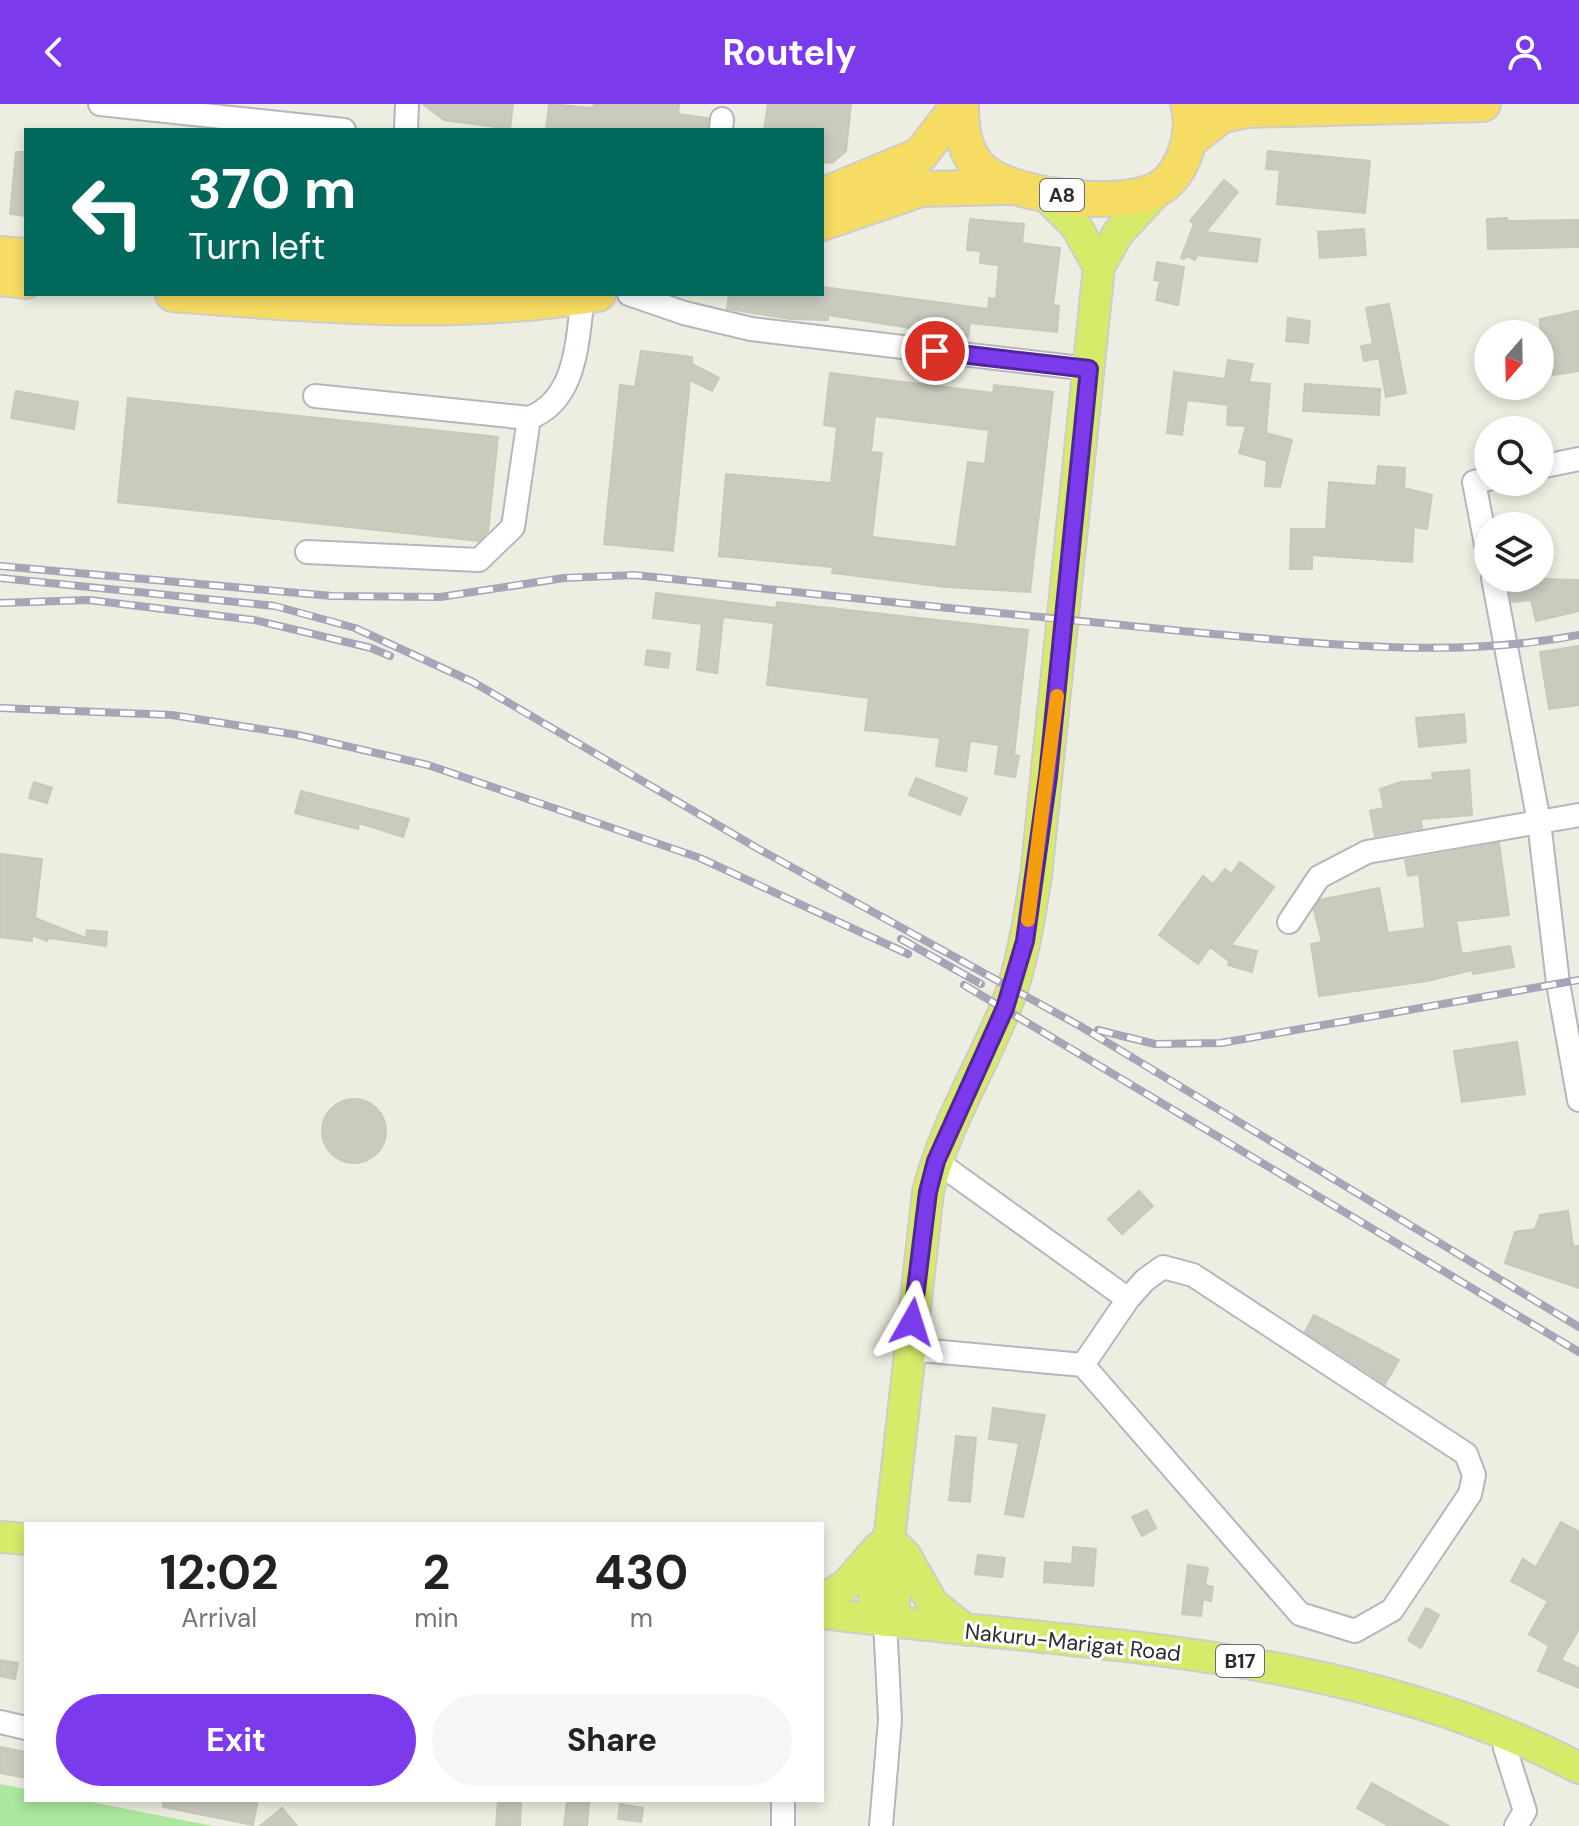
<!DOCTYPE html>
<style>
:root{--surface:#fff;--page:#f6f6f6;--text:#222;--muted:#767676;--accent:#7c3aed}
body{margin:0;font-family:"DM Sans",sans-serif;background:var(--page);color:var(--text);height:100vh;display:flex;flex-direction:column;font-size:30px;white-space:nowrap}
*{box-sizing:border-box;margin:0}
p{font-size:26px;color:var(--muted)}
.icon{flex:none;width:44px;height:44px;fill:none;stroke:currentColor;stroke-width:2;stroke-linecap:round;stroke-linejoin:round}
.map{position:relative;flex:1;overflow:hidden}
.drawer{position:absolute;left:24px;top:1418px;width:800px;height:280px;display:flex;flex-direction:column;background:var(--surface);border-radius:0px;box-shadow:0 4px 12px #0003}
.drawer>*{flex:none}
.guide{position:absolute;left:24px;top:24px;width:800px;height:168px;border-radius:0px;box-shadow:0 4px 12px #0003;background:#00695c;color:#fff;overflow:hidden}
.needle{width:52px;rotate:200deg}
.tools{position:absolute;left:1474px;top:216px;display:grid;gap:16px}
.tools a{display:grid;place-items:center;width:80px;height:80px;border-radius:50%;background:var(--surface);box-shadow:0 4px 12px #0003;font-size:40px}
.pin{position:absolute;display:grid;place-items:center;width:68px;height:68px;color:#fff;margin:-34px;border:4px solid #fff;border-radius:50%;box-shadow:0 2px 8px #0007}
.me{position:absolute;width:88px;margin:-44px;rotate:6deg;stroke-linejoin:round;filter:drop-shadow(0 0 6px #0008)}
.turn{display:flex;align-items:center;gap:28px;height:168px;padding:0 32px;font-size:36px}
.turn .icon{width:104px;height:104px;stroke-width:2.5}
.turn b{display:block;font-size:56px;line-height:68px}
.eta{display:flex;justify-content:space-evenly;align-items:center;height:136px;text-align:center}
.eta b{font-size:48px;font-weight:700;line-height:56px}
.button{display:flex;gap:16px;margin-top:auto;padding:16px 32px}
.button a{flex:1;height:92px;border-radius:48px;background:var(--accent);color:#fff;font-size:32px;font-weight:700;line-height:92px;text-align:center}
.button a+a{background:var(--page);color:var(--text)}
header{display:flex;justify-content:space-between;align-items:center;height:104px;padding:0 32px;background:var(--accent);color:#fff;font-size:36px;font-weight:700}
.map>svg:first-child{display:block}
.pitch{fill:#abe79d}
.building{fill:#cacabf;stroke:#c9c9ba;stroke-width:2;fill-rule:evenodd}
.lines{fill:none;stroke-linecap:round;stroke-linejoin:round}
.minor-casing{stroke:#b7b4bf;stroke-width:26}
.major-casing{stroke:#cdcdcd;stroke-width:34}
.highway-casing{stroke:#cdcdcd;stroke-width:38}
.minor{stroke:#fff;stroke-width:22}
.major{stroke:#d7ea69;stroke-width:30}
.highway{stroke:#f7dc63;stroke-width:34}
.rail-casing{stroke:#a8a3b6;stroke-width:8}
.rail{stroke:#fff;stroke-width:5;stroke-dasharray:15;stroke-linecap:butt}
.route-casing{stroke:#51269a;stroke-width:20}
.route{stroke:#7c3aed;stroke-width:14}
.slow{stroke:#f59e0b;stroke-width:14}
.labels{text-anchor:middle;stroke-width:6;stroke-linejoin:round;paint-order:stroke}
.shield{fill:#fff;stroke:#6c6c6c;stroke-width:2}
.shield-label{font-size:20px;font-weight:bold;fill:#2d2d2d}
.street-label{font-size:22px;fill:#2d2d2d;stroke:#fff}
</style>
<header><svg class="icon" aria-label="back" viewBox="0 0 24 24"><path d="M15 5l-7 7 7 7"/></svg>Routely<svg class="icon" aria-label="person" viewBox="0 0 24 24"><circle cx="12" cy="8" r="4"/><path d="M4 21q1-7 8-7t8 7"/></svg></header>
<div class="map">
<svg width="1579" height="1722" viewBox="0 0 1579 1722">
<rect width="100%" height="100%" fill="#eeede1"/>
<!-- pitch -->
<path class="pitch" d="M0 1680 26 1685V1696H81L213 1722H0Z"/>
<!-- building -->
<path class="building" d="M423 0H513L510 25 444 16Z
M549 0 593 4 594 0H679L678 10 708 14 707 26H546Z
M768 0H851L846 47 832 59 822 58V26H764Z
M1268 47 1370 57 1365 109 1277 100 1280 66 1266 65Z
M16 48H26V112L10 110Z
M1224 76 1238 88 1206 128 1260 135 1257 158 1197 151 1195 156 1186 152 1184 155 1181 154 1194 120 1190 117Z
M1507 114 1508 117 1579 116V143L1488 145 1487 115Z
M970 115 1024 120 1022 139 1060 144 1053 201 1059 202 1057 228 970 219 968 233 828 211V216L791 215 727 205 729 190H822V183L988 205 989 194 996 195 999 161 980 159 981 147 967 146Z
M1364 125 1366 151 1320 154 1318 128Z
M1157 158 1184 163 1178 201 1156 196 1160 177 1154 176Z
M1389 200 1406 289 1386 293 1379 254 1364 257 1361 242 1373 240 1366 204Z
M1578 207 1579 267 1553 271 1551 255 1540 260V215Z
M1288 214 1310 217 1308 239 1286 237Z
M641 247 692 253V260L719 274 712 287 690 276 673 447 604 440 620 281 635 283Z
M1228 256 1253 260 1249 278 1270 280 1266 329 1292 336 1280 383 1265 382 1267 357 1239 349 1246 322 1227 321 1228 301 1187 296 1182 331 1167 329 1174 268 1225 275Z
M830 269 993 289 994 281 1053 288 1030 488 946 483 832 469 833 463 719 452 726 370 831 379 837 323 824 321ZM875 312 989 326 985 360 968 358 956 443 872 433 882 349 871 348Z
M1305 280 1380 285 1379 311 1303 307Z
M16 287 78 298 74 325 11 314Z
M128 294 498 333 488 427 479 437 118 398Z
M1378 362 1405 364 1404 384 1432 391 1427 425 1414 423 1412 458 1312 451V465H1290L1291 425H1326L1329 378 1376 382Z
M1507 474 1579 476V507L1536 517 1531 496 1512 498Z
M656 489 776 504 777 498 1028 526 1014 651 1019 652 1015 673 995 670 999 641 970 637 966 667 936 662 940 634 865 626 869 594 767 581 774 519 723 513 717 569 697 566 702 520 653 514Z
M1579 542V601L1549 605 1540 548Z
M647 546 670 549 668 564 645 561Z
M1464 610 1466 638 1419 643 1416 614Z
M1469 666 1472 711 1421 715 1422 724 1375 732 1370 707 1384 704 1380 685 1401 678 1433 676 1432 669Z
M916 674 967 694 960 711 909 691Z
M34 678 52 684 47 699 29 694Z
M301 687 409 715 403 733 359 719 358 725 295 709Z
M1499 739 1509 811 1456 817 1462 850 1510 842 1514 863 1473 870 1472 866 1427 877 1319 892 1311 840 1322 838 1314 806 1320 796 1379 784 1388 829 1425 824 1419 770 1408 772 1405 756Z
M0 750 42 755 35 814 86 834 87 826 107 828 106 842 85 839 86 836 85 839 48 834 47 837 32 831V837L0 833Z
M1240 758 1274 783 1231 841 1257 847 1252 868 1228 861 1229 857 1210 843 1198 860 1159 831 1203 772 1213 780 1225 765 1231 770Z
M1517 938 1525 990 1462 998 1454 947Z
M322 1027a32 32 0 1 1 64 0a32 32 0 1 1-64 0Z
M1139 1087 1153 1102 1122 1130 1108 1115Z
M1568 1107 1573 1142H1579V1184L1505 1159 1515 1128 1535 1125 1540 1111Z
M1314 1211 1399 1256 1385 1280 1305 1228Z
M993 1304 1045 1311 1023 1413 1005 1410 1019 1339 989 1335Z
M956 1332 976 1334 970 1398 949 1396Z
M1147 1406 1156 1424 1142 1432 1132 1413Z
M1561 1418 1579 1428V1525L1561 1556 1579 1564V1584L1538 1567 1549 1542 1529 1530 1548 1497 1511 1477 1523 1455 1536 1463Z
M1073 1443 1096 1445 1093 1482 1044 1478 1045 1458 1072 1460Z
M978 1451 1005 1454 1002 1473 975 1470Z
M1188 1461 1208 1464 1205 1481 1213 1483 1211 1497 1203 1495 1201 1512 1182 1510Z
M1426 1504 1439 1511 1421 1544 1408 1536Z
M0 1556 18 1559 15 1575 0 1572Z
M0 1643 26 1648V1674L0 1669Z
M1372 1679 1449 1722H1389L1357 1704Z
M163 1696H258L253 1721 163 1703Z
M498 1696H521L520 1722H496Z
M567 1697 589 1699 587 1722H564Z
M620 1700 643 1704 641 1718 618 1715Z
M282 1704 297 1722H260Z"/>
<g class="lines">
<!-- minor casing -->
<g class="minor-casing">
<path id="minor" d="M100 0 344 26
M406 26 407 0
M721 26 722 15
M629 190 684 209 751 225 1089 265
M315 292 529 314C577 296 577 237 583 192
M1540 363 1579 355
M1488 375 1474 378 1488 451
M307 448 479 456 513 423 529 314
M1579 711 1539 718 1558 879 1579 996
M1289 818 1319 773 1367 748 1539 718 1493 474
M909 1245 1083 1261 1300 1510 1355 1527 1392 1506 1470 1390 1474 1371 1466 1350 1193 1171 1163 1163 1145 1176 1128 1195 936 1057
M1083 1261 1128 1195
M0 1618 26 1624
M1504 1628 1505 1644 1525 1707 1516 1722
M783 1722V1696
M881 1722 890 1616 885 1517"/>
</g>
<!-- major casing -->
<g class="major-casing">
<path id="major" d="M1043 89 1076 122 1099 163
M0 1433 26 1435
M891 1437 905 1451 933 1500 966 1526
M822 1496 846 1481 878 1444
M822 1509C1080 1543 1343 1541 1579 1664
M885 1517 875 1503 873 1482 890 1427 928 1088C945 1020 983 962 1008 897 1023 857 1029 814 1036 772L1099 163 1118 129 1158 86
M885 1517C903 1494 894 1465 891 1439"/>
</g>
<!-- highway casing -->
<g class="highway-casing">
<path id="highway" d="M961 0C961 22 963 46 979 63 1007 94 1120 104 1156 86 1183 73 1197 27 1188 0
M1190 36 1222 11 1247 6 1483 0
M822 92 920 51 960 0
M822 119 921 85 1008 83
M0 150 26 152
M0 174 26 177
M173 190C318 201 454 214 598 190"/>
</g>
<!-- minor -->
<use href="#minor" class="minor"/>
<!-- major -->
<use href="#major" class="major"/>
<!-- highway -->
<use href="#highway" class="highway"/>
<!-- rail casing -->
<g class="rail-casing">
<path id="rail" d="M0 462 332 492 440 493 564 474 634 471C817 490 999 510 1182 527 1315 539 1448 556 1579 531
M0 474 275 502 355 524 473 578 757 744 1080 922 1579 1223
M0 499 89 496 254 516 371 544 390 552
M0 604 172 611 298 631 428 661 700 754 908 850
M901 835 981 880
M964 881 1579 1248
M1098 926 1155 940 1221 939 1579 876"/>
</g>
<!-- rail -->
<use href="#rail" class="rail"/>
</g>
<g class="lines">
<!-- route casing -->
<g class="route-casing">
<path id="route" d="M912 1218 928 1088 936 1057 1005 904 1025 837 1048 672 1089 265 935 247"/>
</g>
<!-- route -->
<use href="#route" class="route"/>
<!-- slow -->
<path class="slow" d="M1028 816 1057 592"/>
</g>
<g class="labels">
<!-- shield labels -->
<g class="shield">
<rect x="1040" y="75" width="44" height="32" rx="6"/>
<rect x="1216" y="1541" width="48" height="32" rx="6"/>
</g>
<g class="shield-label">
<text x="1062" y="98">A8</text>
<text x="1240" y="1564">B17</text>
</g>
<!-- street labels -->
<g class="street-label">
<text transform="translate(1073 1538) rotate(6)" y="8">Nakuru-Marigat Road</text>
</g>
</g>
</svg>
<div class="tools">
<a><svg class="needle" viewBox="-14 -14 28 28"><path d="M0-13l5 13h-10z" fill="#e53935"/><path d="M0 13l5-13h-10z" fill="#767676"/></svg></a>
<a><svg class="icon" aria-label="search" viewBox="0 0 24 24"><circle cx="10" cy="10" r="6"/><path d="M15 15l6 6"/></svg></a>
<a><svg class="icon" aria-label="layers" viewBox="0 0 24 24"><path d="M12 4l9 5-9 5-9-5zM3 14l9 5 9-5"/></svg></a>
</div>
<div class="pin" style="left:935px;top:247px;background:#d93025"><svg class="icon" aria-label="arrive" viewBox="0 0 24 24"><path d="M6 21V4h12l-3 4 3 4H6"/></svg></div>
<svg class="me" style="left:912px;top:1218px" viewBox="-20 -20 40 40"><path d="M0-17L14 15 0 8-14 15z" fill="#7c3aed" stroke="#fff" stroke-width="4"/></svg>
<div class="guide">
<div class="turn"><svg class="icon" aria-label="left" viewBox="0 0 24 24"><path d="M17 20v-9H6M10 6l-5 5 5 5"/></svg><div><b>370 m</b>Turn left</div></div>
</div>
<section class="drawer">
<div class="eta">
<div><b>12:02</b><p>Arrival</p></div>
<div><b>2</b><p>min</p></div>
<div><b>430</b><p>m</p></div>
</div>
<div class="button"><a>Exit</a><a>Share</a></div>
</section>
</div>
